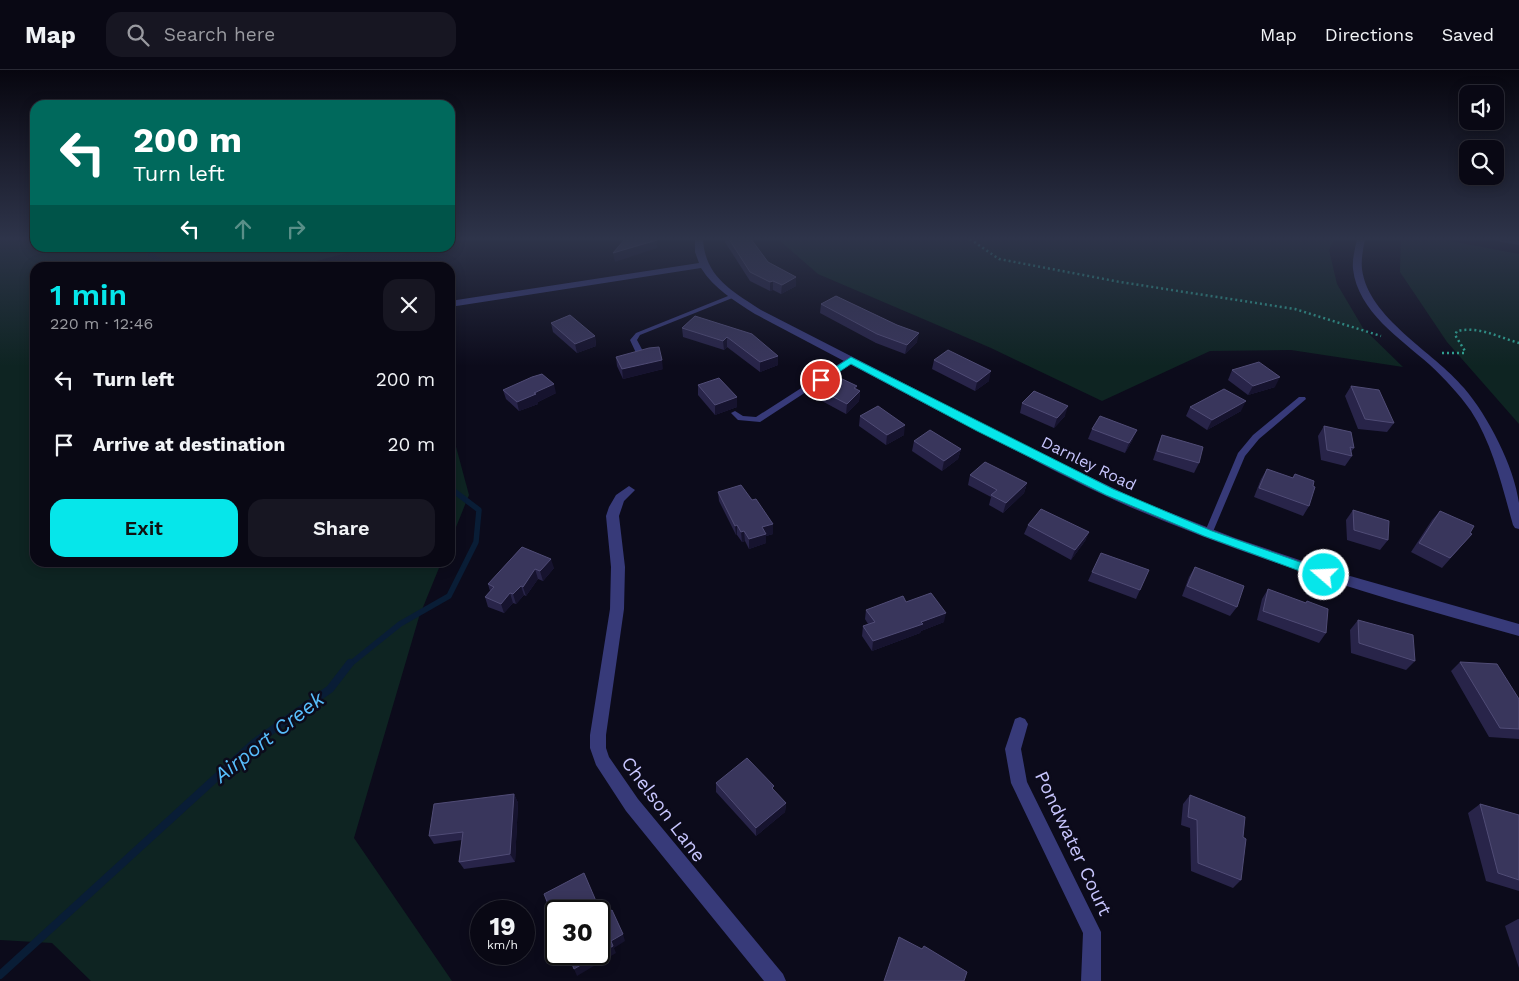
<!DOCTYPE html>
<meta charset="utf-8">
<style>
:root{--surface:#090814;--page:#171622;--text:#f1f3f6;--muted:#999aa0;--line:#292934;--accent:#06e6ea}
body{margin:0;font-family:"Work Sans",sans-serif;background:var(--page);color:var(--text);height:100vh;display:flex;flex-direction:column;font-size:19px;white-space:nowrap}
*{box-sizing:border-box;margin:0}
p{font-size:16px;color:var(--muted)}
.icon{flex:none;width:28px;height:28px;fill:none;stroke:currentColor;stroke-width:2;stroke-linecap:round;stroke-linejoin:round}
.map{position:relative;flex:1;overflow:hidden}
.drawer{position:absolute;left:30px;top:192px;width:425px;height:305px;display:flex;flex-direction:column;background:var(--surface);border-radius:15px;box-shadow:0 2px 12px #0003,0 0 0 1px var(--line)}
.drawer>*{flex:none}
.top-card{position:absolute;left:30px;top:30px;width:425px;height:152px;border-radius:15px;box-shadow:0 2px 12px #0003,0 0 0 1px var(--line);background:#00695c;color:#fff;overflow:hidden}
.buttons{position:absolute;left:1459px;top:15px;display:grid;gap:10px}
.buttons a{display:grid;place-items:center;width:45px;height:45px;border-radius:10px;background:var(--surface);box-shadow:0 2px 12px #0003,0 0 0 1px var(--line);font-size:25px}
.speed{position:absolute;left:470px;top:830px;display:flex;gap:10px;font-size:25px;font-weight:700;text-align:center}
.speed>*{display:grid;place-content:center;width:65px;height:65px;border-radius:50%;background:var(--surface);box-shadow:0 2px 12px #0003,0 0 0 1px var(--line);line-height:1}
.speed small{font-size:12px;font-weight:400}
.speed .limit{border:2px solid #111;border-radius:8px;background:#fff;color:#111}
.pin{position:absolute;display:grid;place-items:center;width:42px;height:42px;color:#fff;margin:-21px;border:2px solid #fff;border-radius:50%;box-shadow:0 1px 5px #0007}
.me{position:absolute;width:55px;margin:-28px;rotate:289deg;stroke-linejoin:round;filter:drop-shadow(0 0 4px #0008)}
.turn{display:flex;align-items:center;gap:18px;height:105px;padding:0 20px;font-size:22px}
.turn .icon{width:65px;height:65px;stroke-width:2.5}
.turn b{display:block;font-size:35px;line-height:42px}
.lanes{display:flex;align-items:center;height:48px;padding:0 20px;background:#0003;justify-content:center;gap:25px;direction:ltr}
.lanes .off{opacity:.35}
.round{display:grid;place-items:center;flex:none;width:52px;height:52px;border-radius:15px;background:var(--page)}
.overview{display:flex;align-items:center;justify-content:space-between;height:85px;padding:0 20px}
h1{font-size:30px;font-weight:600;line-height:38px;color:var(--accent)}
.cta{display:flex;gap:10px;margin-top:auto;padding:10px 20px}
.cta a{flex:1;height:58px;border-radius:15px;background:var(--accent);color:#111;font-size:20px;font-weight:600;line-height:58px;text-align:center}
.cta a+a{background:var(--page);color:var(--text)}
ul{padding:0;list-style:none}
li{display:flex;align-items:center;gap:15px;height:65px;padding:0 20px}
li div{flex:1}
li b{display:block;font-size:19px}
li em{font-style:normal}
header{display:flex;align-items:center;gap:30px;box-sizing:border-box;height:70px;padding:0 25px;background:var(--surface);border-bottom:1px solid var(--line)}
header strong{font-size:24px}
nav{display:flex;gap:28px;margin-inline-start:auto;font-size:18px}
.search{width:350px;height:45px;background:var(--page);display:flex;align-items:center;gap:12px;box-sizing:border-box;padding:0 18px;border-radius:15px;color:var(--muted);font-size:19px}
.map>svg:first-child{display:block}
.green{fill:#0e2422}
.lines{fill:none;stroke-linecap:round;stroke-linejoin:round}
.stream-far2{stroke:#091d36;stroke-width:4.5}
.stream-far1{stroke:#091d36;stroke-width:5.5}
.stream{stroke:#091d36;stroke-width:8}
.path{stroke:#2fa997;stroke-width:2.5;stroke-dasharray:2 3;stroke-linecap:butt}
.lane{fill:#373a79;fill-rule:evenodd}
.street{fill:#373a79;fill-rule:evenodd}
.wall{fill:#282449}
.shaded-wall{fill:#16132e}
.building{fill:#39365c;stroke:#504c76}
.route{fill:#06e6ea;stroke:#049698}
.labels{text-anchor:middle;stroke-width:5;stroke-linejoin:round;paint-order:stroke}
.street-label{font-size:16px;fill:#c8c6fe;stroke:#0c0b1b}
.near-street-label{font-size:19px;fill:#c8c6fe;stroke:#0c0b1b}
.near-water-label{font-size:21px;font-style:italic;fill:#57bdfb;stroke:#0c0b1b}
</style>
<header>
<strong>Map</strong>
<div class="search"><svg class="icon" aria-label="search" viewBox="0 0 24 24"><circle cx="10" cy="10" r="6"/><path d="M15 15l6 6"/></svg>Search here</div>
<nav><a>Map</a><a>Directions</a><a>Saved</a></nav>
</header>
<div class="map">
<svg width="1519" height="911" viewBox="0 0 1519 911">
<rect width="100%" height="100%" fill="#0c0b1b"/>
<!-- green -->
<path class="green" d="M0 169H35V178H365L294 197 35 198V492L441 493 419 547 354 768 452 911H91L52 873 0 870Z
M778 169H1334L1329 180 1337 214 1363 258 1403 297 1291 280 1210 281 1102 331 991 278 818 204Z
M1401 169H1440L1519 184V354L1447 272 1400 202Z
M450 367 455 373 469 425 450 472Z"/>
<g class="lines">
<!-- stream-far2 -->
<path class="stream-far2" d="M152 178 150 184 161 192 153 198"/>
<!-- stream-far1 -->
<path class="stream-far1" d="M349 595 400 554 449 526 476 472 479 440 450 418"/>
<!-- stream -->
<path class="stream" d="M0 905 254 673 330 619 350 593"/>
<!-- path -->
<path class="path" d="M970 169 999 189 1120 212 1295 239 1381 266
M1442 283H1464L1465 281 1455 265 1457 261C1479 256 1498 267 1519 273"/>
<!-- lane -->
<path class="lane" d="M733 224 735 225V227L640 265 637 270 645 285 641 287 637 285 630 270 636 263Z
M848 288H851L855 290 760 352 738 350 731 343 735 341 743 346 756 347Z
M1299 327H1305L1306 329 1259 369 1245 386 1212 464 1208 467 1205 466 1204 464 1238 383 1253 365Z"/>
<!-- street -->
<path class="street" d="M695 169H703C705 207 732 221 761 240L1028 377 1140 431 1235 468 1329 500 1519 554V566C1387 530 1256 491 1130 437 1084 417 1040 393 995 370 915 329 835 286 755 244 735 231 714 219 701 198L450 237V231L699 193 695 182Z
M1357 169H1365C1363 179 1361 189 1362 199 1368 248 1434 282 1464 318 1488 346 1514 396 1519 433 1519 441 1519 451 1519 459L1515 458 1513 455C1502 416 1493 375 1471 341 1459 324 1445 309 1430 295 1401 269 1358 242 1353 199 1352 189 1355 179 1357 169Z
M629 416 635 420 624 431 619 446 625 497 624 539 606 665V678L609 687 638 729 783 904 786 911H764L626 741 596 695 590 678V665L610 539 611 497 606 446 609 437 616 425Z
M1020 647 1025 649 1028 654 1021 679 1027 712 1101 862V911H1081L1083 863 1011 713 1005 679 1015 649Z"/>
</g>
<!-- wall -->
<path class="wall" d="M723 169H751L768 192 796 216 781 224 773 220 770 221 750 211Z
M1484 169H1519V175Z
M821 234 917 272 905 284 876 273 820 243Z
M695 246 778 286V295L760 302 727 277 724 280 683 267 682 258Z
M551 253 595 266 596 276 577 283 553 262Z
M616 287 663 299 623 309 617 296Z
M934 290 989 311 975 321 932 299Z
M1232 300 1275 317 1248 325 1228 310Z
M698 315 737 327V337L715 345 698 325Z
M1351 316 1394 353 1387 362 1358 359 1345 326Z
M503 320 556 323 538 332V334L519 341 506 329Z
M820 320H856L860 321 859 331 846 344 820 330Z
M1022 333 1065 346 1054 358 1020 343Z
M1190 337 1241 341 1207 360 1186 346Z
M860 346 904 365 886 375 859 356Z
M1324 356 1354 378 1351 382 1352 386 1345 396 1321 390 1318 366Z
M1092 359 1133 369 1125 383 1088 369Z
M1162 365 1199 393 1194 403 1153 390 1158 375Z
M914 371 961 379 958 389 942 401 912 381Z
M1267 399 1292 408 1295 404 1313 416 1309 436 1303 446 1254 427 1261 409Z
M970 405 1027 413 1024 423 1003 443 989 435 991 427 968 415Z
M718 422 773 464 766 466V473L749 479 745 471 742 472 737 465H736L719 431Z
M1353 440 1388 470 1380 480 1347 470 1346 450Z
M1440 441 1472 464 1442 498 1411 482 1432 450Z
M1028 455 1089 462 1085 471 1071 490 1024 464Z
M522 477 554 498 543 511 538 509 526 526 524 525 516 534 513 533 504 543 488 537 485 527 490 521 488 514Z
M1195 497 1237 537 1230 546 1182 526 1189 507Z
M1092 502 1140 520 1136 529 1088 511Z
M1268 519 1326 563 1319 573 1257 550 1262 529Z
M906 532 944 552 921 561 920 563 872 581 862 566 863 556 868 554 865 549 866 540Z
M1358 550 1415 591 1406 600 1351 583 1350 560Z
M1460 592 1519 629V669L1489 667 1451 601Z
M716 713 786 733 785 742 756 766 716 722Z
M514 724 518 733 515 792 464 799 459 792 462 770 434 774 429 766Z
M1190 725 1243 767 1241 810 1233 818 1191 801 1190 758 1181 755 1183 734Z
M1480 734 1519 745V821L1486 811 1468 743Z
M1518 849H1519V898L1505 856Z"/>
<!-- shaded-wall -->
<path class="shaded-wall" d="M657 170V178L615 192 613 183Z
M796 207V216L781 224 782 215Z
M773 211V220L770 221V212Z
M451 245 454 254 455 268 450 269Z
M919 263 917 272 905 284 907 275Z
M595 266 596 276 577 283 575 274Z
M727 267V277L724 280 723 271Z
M778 286V295L760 302V292Z
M662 290 663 299 623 309 622 299Z
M991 301 989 311 975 321 977 312Z
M1280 307 1275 317 1248 325 1253 316Z
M554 314 556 323 538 332V334L519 341 517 332Z
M857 316 856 325 860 321 859 331 846 344 847 334 854 318Z
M737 327V337L715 345V335Z
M1246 331 1241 341 1207 360 1212 350Z
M1068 336 1065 346 1054 358 1057 348Z
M905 355 904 365 886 375 887 365Z
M1137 360 1133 369 1125 383 1129 373Z
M961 379 958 389 942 401 944 391Z
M1027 413 1024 423 1003 443 1006 433Z
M773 454V464L766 466V473L749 479V469L762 457Z
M737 455V465H736L735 456Z
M744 461 745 471 742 472 741 462Z
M1089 462 1085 471 1071 490 1075 480Z
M551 489 554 498 543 511 540 501Z
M535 499 538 509 526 526 523 517Z
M521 516 524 525 516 534 513 524Z
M510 523 513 533 504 543 501 534Z
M946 543 944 552 921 561 920 563 872 581 873 571Z
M514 724 518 733 515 792 510 784Z
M786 733 785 742 756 766V758Z
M623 864 625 871 614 878 616 883 577 906 574 899 611 871Z"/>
<!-- building -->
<path class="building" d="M625 169H655L657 170 613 183Z
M729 169H751L768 192 796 207 782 215 773 211 770 212 750 202Z
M383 193 384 198H339Z
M836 226 897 255 919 263 907 275 877 264 821 234Z
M450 245H451L452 259H450Z
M570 245 595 266 575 274 551 253Z
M695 246 752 264 778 286 760 292 727 267 723 271 682 258Z
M659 277 662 290 622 299 616 287 649 278Z
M948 280 991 301 977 312 934 290Z
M1259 292 1280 307 1253 316 1232 300Z
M542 304 554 314 534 323 536 324 517 332 503 320 532 307Z
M838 307 857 316 854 318 860 321 847 334 820 320Z
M719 308 737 327 715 335 698 315Z
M1351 316 1379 320 1394 353 1365 349Z
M1224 319 1246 331 1212 350 1190 337Z
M1034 321 1068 336 1057 348 1022 333Z
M878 336 905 355 887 365 860 346Z
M1100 346 1137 360 1129 373 1092 359Z
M1324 356 1351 362 1354 378 1350 377 1352 386 1327 380Z
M930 360 961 379 944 391 914 371Z
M1162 365 1203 377 1199 393 1157 381Z
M985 392 1027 413 1006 433 991 425 997 420 970 405Z
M1267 399 1293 408 1295 404 1314 411 1313 416 1315 417 1309 436 1259 418Z
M741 415 752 430 756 429 773 454 762 457 766 464 749 469 744 461 741 462 737 455 735 456 718 422Z
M1041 439 1089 462 1075 480 1028 455Z
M1353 440 1389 451 1388 470 1354 460Z
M1440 441 1474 456 1470 463 1472 464 1450 488 1419 473Z
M522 477 551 489 540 501 535 499 523 517 521 516 513 524 510 523 501 534 485 527 494 517 488 514Z
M1101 483 1149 500 1140 520 1092 502Z
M1195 497 1244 516 1237 537 1187 516Z
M1268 519 1306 533 1307 531 1328 539 1326 563 1263 541Z
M931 523 946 543 921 552 923 554 873 571 863 556 875 552 866 540 903 526 906 532Z
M1358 550 1413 565 1415 591 1359 573Z
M1460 592 1497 594 1519 629V659L1500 658Z
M747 688 774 716 772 718 786 733 756 758 716 713Z
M514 724 510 784 459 792 463 762 429 766 434 734Z
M1190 725 1245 747 1243 767 1246 769 1241 810 1198 793 1197 750 1188 747Z
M1480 734 1519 745V810L1498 803Z
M584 803 602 845 612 840 623 864 611 871 613 876 574 899 568 884H599V841H556V854L544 824Z
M899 867 922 879 924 876 967 902 964 911H884Z"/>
<!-- sky -->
<linearGradient id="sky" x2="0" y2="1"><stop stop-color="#07060f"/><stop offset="0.57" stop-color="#2e344a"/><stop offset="1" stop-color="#2e344a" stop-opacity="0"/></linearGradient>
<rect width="1519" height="296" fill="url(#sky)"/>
<!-- route -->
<path class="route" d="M851 287 1113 419 1212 461 1328 502 1330 505 1328 508H1319L1204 466 1106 425 977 361 851 294 824 312 821 313 816 310Z"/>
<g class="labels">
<!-- street labels -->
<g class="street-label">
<text transform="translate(1089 393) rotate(26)" y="6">Darnley Road</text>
</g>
<!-- near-street labels -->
<g class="near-street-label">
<text transform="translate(664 739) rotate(53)" y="7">Chelson Lane</text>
<text transform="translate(1074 773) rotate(65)" y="7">Pondwater Court</text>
</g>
<!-- near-water labels -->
<g class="near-water-label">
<text transform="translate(269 667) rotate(-38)" y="7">Airport Creek</text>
</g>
</g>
</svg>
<div class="buttons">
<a><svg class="icon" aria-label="sound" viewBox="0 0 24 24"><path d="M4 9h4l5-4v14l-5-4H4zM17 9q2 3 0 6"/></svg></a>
<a><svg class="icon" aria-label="search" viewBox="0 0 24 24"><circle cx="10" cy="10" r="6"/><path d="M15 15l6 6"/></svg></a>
</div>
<div class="speed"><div>19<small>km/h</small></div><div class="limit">30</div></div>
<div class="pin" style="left:821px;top:310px;background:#d93025"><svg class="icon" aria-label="arrive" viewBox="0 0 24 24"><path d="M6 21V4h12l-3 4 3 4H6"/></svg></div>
<svg class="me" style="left:1324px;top:505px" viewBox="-20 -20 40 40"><circle r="17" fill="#06e6ea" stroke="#fff" stroke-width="3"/><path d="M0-11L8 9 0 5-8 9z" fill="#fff"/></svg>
<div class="top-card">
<div class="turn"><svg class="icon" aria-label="left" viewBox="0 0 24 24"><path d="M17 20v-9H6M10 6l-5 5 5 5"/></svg><div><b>200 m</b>Turn left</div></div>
<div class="lanes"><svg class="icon" aria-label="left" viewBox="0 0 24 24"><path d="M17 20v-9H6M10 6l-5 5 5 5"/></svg><svg class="icon off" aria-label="ahead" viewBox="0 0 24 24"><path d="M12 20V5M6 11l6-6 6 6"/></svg><svg class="icon off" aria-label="right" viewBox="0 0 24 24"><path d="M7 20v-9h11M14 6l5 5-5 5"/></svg></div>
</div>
<section class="drawer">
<div class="overview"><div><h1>1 min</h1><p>220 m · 12:46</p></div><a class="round"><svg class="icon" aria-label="close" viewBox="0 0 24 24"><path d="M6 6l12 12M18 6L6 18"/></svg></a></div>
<ul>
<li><svg class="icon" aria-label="left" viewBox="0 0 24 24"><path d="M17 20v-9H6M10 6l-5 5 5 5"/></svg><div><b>Turn left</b></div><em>200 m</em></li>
<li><svg class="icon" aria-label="arrive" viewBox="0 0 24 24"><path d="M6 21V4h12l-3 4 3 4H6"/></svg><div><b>Arrive at destination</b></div><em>20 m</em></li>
</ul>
<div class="cta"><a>Exit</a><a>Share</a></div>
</section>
</div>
